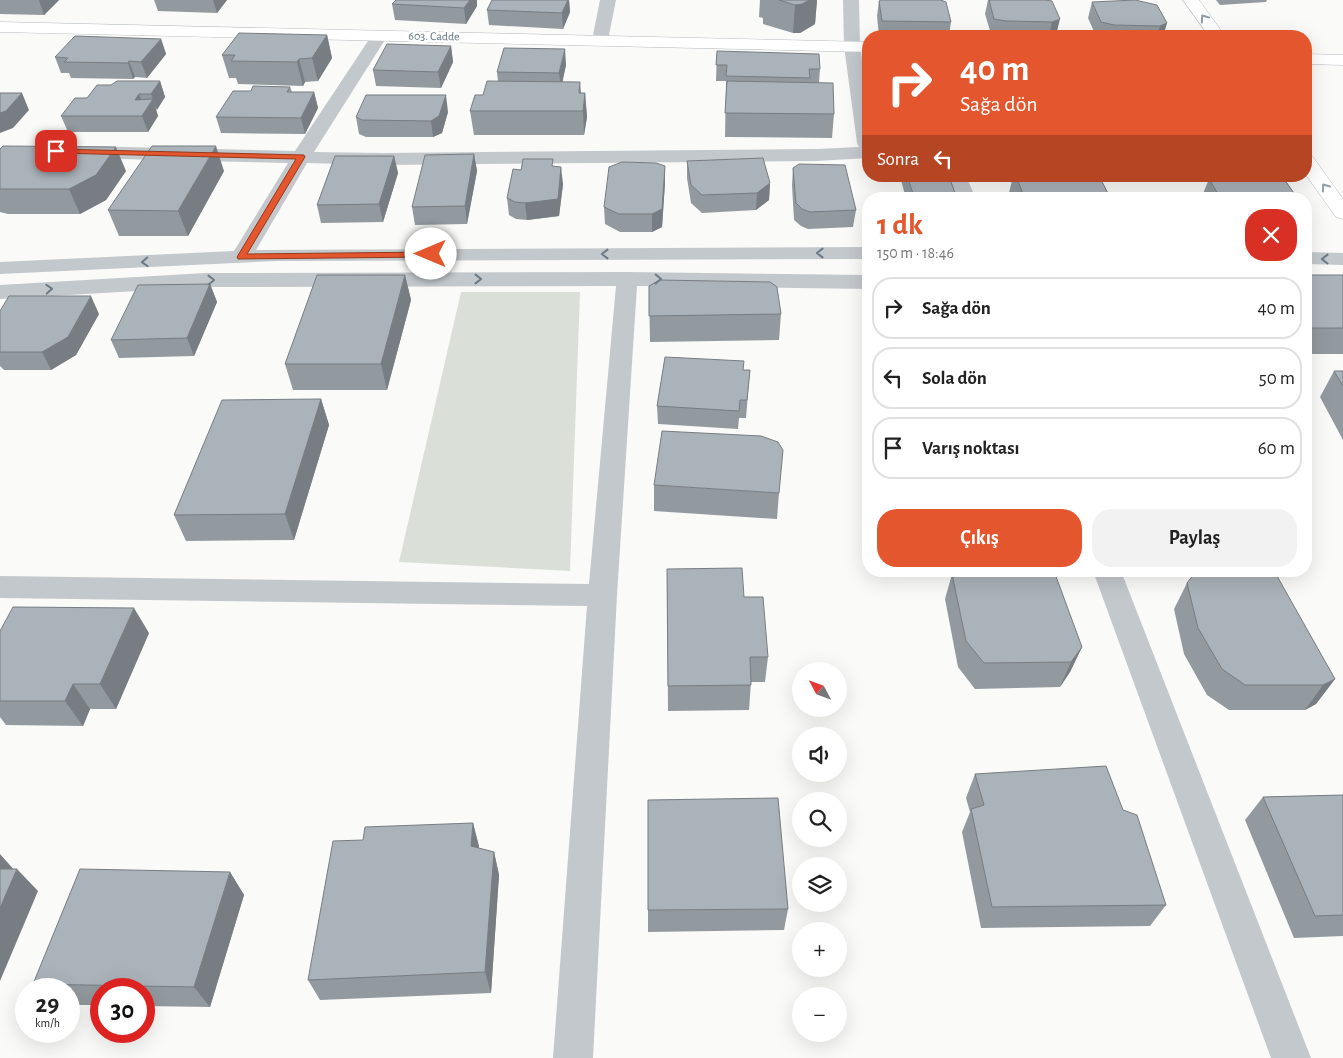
<!DOCTYPE html>
<html lang="tr">
<meta charset="utf-8">
<style>
:root{--surface:#fff;--page:#f2f2f2;--text:#222;--muted:#767676;--line:#e0e0e0;--accent:#e4572e}
body{margin:0;font-family:"Alegreya Sans",sans-serif;background:var(--page);color:var(--text);height:100vh;display:flex;flex-direction:column;font-size:19px;white-space:nowrap}
*{box-sizing:border-box;margin:0}
p{font-size:16px;color:var(--muted)}
.icon{flex:none;width:28px;height:28px;fill:none;stroke:currentColor;stroke-width:2;stroke-linecap:round;stroke-linejoin:round}
.map{position:relative;flex:1;overflow:hidden}
.side{position:absolute;left:862px;top:192px;width:450px;height:385px;display:flex;flex-direction:column;background:var(--surface);border-radius:20px;box-shadow:0 5px 20px #0002}
.side>*{flex:none}
.banner{position:absolute;left:862px;top:30px;width:450px;height:152px;border-radius:20px;box-shadow:0 5px 20px #0002;background:#e4572e;color:#fff;overflow:hidden}
.needle{width:32px;rotate:311deg}
.controls{position:absolute;left:792px;top:662px;display:grid;gap:10px}
.controls a{display:grid;place-items:center;width:55px;height:55px;border-radius:50%;background:var(--surface);box-shadow:0 5px 20px #0002;font-size:25px}
.speed{position:absolute;left:15px;top:978px;display:flex;gap:10px;font-size:25px;font-weight:700;text-align:center}
.speed>*{display:grid;place-content:center;width:65px;height:65px;border-radius:50%;background:var(--surface);box-shadow:0 5px 20px #0002;line-height:1}
.speed small{font-size:12px;font-weight:400}
.speed .limit{border:8px solid #d22;background:#fff;color:#111}
.pin{position:absolute;display:grid;place-items:center;width:42px;height:42px;color:#fff;margin:-21px;border-radius:10px;box-shadow:0 2px 8px #0006}
.me{position:absolute;width:55px;margin:-28px;rotate:270deg;stroke-linejoin:round;filter:drop-shadow(0 0 4px #0008)}
.turn{display:flex;align-items:center;gap:18px;height:105px;padding:0 15px;font-size:22px}
.turn .icon{width:65px;height:65px;stroke-width:2.5}
.turn b{display:block;font-size:35px;line-height:42px}
.then{display:flex;align-items:center;height:48px;padding:0 15px;background:#0003;gap:10px;font-size:19px}
.round{display:grid;place-items:center;flex:none;width:52px;height:52px;border-radius:20px;background:var(--page)}
.head{display:flex;align-items:center;justify-content:space-between;height:85px;padding:0 15px}
h1{font-size:30px;font-weight:700;line-height:38px;color:var(--accent)}
.button{display:flex;gap:10px;margin-top:auto;padding:10px 15px}
.button a{flex:1;height:58px;border-radius:20px;background:var(--accent);color:#fff;font-size:20px;font-weight:700;line-height:58px;text-align:center}
.button a+a{background:var(--page);color:var(--text)}
ul{padding:0;list-style:none}
li{display:flex;align-items:center;gap:15px;height:62px;margin:0 10px 8px;padding:0 5px;border:2px solid var(--line);border-radius:20px}
li div{flex:1}
li b{display:block;font-size:19px}
li em{font-style:normal}
.map>svg:first-child{display:block}
.green{fill:#dadfd7}
.lines{fill:none;stroke-linecap:round;stroke-linejoin:round}
.secondary-casing{stroke:#b3babf;stroke-width:1}
.street{fill:#c3c8cc;fill-rule:evenodd}
.secondary{fill:#fff;fill-rule:evenodd}
.wall{fill:#929a9f}
.shaded-wall{fill:#777d82}
.building{fill:#aab3b9;stroke:#777d82}
.oneway{stroke:#939fa8}
.oneway2{stroke:#6a7a87}
.route{fill:#e4572e;stroke:#94391e}
.labels{text-anchor:middle;stroke-width:5;stroke-linejoin:round;paint-order:stroke}
.far-street-label{font-size:12px;fill:#657683;stroke:#fff}
</style>
<div class="map">
<svg width="1343" height="1058" viewBox="0 0 1343 1058">
<rect width="100%" height="100%" fill="#fafaf8"/>
<!-- green -->
<path class="green" d="M461 292H580L570 571 399 562Z"/>
<g class="lines">
<!-- secondary casing -->
<g class="secondary-casing">
<path id="secondary" d="M1183 0H1199L1225 36H1209Z
M0 22 869 42V52L0 32Z
M1306 54 1343 55V65L1306 64Z
M1306 155 1313 157 1343 199V219L1336 217 1306 175Z"/>
</g>
<!-- street -->
<path class="street" d="M600 0H616L608 40 600 45 592 40Z
M843 0H859L860 46 869 101V158L816 161 383 165 307 163 256 250 869 247V259L276 261 0 274V262L234 251 288 163 80 158 73 156 71 152 73 148 80 146 295 151 374 32 380 30 388 35 314 152 383 153 816 149 859 147 857 143 844 46Z
M946 176H966L976 199H956Z
M1306 252 1343 253V265L1306 264Z
M627 272 869 275V289L637 286 617 595 593 1058H553L587 606 0 598V576L589 584 616 286 205 287 0 299V285L205 273Z
M1093 571H1121L1311 1058H1271Z"/>
<!-- secondary -->
<use href="#secondary" class="secondary"/>
</g>
<!-- wall -->
<path class="wall" d="M0 0H59L44 15 0 14Z
M154 0H227L217 13 158 11Z
M396 0H477V6L466 24 395 20 392 4Z
M492 0H569L570 12 563 29 489 25 487 10Z
M760 0H817L815 24 800 33H793L763 24V18L759 17Z
M988 0H1045L1056 35 1052 36H1000L991 34 985 14Z
M1216 0H1267L1266 2 1220 5Z
M879 1 951 22 949 36H879L877 16Z
M1092 2 1167 23 1163 36H1096L1088 18Z
M327 35 332 58 318 81 305 82 303 86 238 84 236 78H229L222 55Z
M161 39 166 54 147 78 135 77 133 79 71 78 69 73H61L55 57Z
M451 46 453 62 441 88 376 86 373 70Z
M717 51 820 69 819 83 834 114 832 138 725 137 726 81H716Z
M566 65 562 82 581 93H585L587 117 584 135H474L470 111 483 95 498 81 497 72Z
M160 81 165 97 156 110 158 116 148 132H68L61 116 87 98 111 85Z
M290 87 292 92H314L318 108 305 134 221 133 216 117 251 91Z
M448 112 442 133 433 137H366L359 134 356 117Z
M0 149 126 171 106 200 80 214H8L0 212Z
M474 154 477 171 467 224 415 225 412 207Z
M394 156 398 173 383 222 321 223 317 205Z
M687 161 770 183 769 200 756 210 702 213 691 203 687 178Z
M554 166 563 184 559 216 527 220 516 219 509 215 507 198 521 170Z
M665 166V183L662 227 652 232H620L605 224 604 207Z
M793 168 856 210 853 227 808 229 801 226 794 220 792 185Z
M224 171 188 236H119L108 210Z
M900 176H949L957 199H906Z
M1013 176H1099L1111 199H1009L1008 197Z
M1221 176H1282L1298 199H1204L1202 196 1209 179H1220Z
M405 275 411 300 387 390H293L285 364Z
M1306 275H1343V354H1306Z
M210 284 217 302 194 356 119 358 111 340Z
M649 286 781 314 779 340 650 342Z
M0 311 99 314 76 355 51 370H4L0 366Z
M744 370H750L746 418H739L738 429 658 424 657 406Z
M1334 371H1343V440L1320 397Z
M321 399 329 425 294 540 186 541 174 515Z
M654 485 779 493 777 519 654 511Z
M667 569 768 657 765 682H751L749 710 668 711Z
M952 574 1082 647 1070 672 1060 687 975 689 958 667 945 599Z
M1187 583 1335 679 1316 704 1305 710H1229L1207 695 1184 654 1174 609Z
M0 631 149 633 116 709H90L83 726 6 725 0 717Z
M975 774 1123 810 1166 905 1150 926 981 928 962 832 970 812 966 798Z
M1343 795V936L1294 938 1245 820 1263 797Z
M473 823 479 848 494 852 499 875 491 993 320 1000 308 980 363 840Z
M230 872 244 895 210 1007 144 1006V989H101V1005H69V989H38L33 984Z
M788 909 784 930 648 932V910Z"/>
<!-- shaded-wall -->
<path class="shaded-wall" d="M39 0H59L44 15Z
M213 0H227L217 13Z
M470 0H477V6L466 24 464 8Z
M568 0H569L570 12 563 29 562 13Z
M810 0H817L815 24 800 33H793L795 5Z
M1060 19 1056 35 1052 36H1049L1052 22Z
M1167 23 1163 36H1157L1160 26Z
M327 35 332 58 318 81 312 58Z
M161 39 166 54 147 78 141 62Z
M451 46 453 62 441 88 438 72Z
M565 49 566 65 561 89 559 73Z
M299 59 305 82 303 86 297 62Z
M129 61 135 77 133 79 128 63Z
M160 81 165 97 157 110 151 94Z
M580 82 582 105 579 93Z
M314 92 318 108 305 134 301 118Z
M22 93 29 110 13 128 0 133V113Z
M585 93 587 117 584 135 583 111Z
M139 94 145 110 141 116 135 100Z
M446 95 448 112 442 133 433 137 431 121Z
M153 99 158 116 148 132 142 116Z
M216 146 224 171 188 236 178 211Z
M116 147 126 171 106 200 80 214 69 189Z
M474 154 477 171 467 224 465 206Z
M394 156 398 173 383 222 379 204Z
M665 166V183L662 227 652 232V214Z
M561 167 563 184 559 216 527 220 525 203Z
M770 183 769 200 756 210 757 193Z
M405 275 411 300 387 390 381 364Z
M210 284 217 302 194 356 187 338Z
M91 296 99 314 76 355 51 370 42 352Z
M321 399 329 425 294 540 285 514Z
M134 608 149 633 116 709 100 684Z
M1082 647 1070 672 1060 687 1071 662Z
M1335 679 1316 704 1305 710 1323 685Z
M73 684 90 709 83 726 65 701Z
M473 823 479 846 477 869 471 846Z
M494 852 499 875 491 993 485 972Z
M0 854 16 872 17 869 38 891 0 981Z
M230 872 244 895 210 1007 194 987Z"/>
<!-- building -->
<path class="building" d="M396 0H470L464 8 392 4Z
M492 0H568L562 13 487 10Z
M779 0H810L802 4 795 5Z
M881 0H941L946 2 951 22 882 21 879 1Z
M989 0H1045L1052 1 1060 19 1052 22 1006 21 994 19Z
M1135 0 1157 5 1167 23 1160 26 1114 25 1101 22 1092 2Z
M239 33 327 35 312 58 299 59 297 62 231 61 235 55H222Z
M75 36 161 39 141 62 129 61 128 63 64 62 68 58 55 57Z
M387 44 451 46 438 72 373 70Z
M504 48 565 49 559 73 497 72Z
M717 51 819 54 820 69H809L810 78 726 76 727 65H716Z
M117 81H160L151 94H139L135 100 153 99 142 116H61L75 98H87L97 85H111Z
M487 81 580 82 579 93H585L583 111H470L475 95H483Z
M727 81 833 83 834 114 725 113Z
M253 86 290 87 287 92H314L301 118 216 117 233 91H251Z
M0 93H22L6 111 0 113Z
M366 95H446L439 116 431 121 362 120 356 117Z
M3 146 116 147 96 175 69 189H0V149Z
M152 146H216L178 211 108 210Z
M474 154 465 206 412 207 425 155Z
M335 156H394L379 204 317 205Z
M763 158 770 183 757 193 702 195 691 185 687 161Z
M523 159H553L552 166 561 167 558 199 525 203 515 202 507 198 513 169 521 170Z
M622 162 656 163 665 166 662 209 652 214H619L604 207 609 167Z
M799 164 845 165 856 210 810 212 802 209 796 203 793 168Z
M907 176H949L957 199H915Z
M1016 176H1099L1111 199H1025Z
M1222 176H1282L1298 199H1221L1209 179H1224Z
M317 275H405L381 364H285Z
M1306 275H1343V328H1310L1306 322Z
M660 280 770 282 777 287 781 314 649 316V286Z
M210 284 187 338 111 340 138 285Z
M9 296H91L68 337 42 352H0V311Z
M665 357 744 361 743 370H750L747 400H740L739 411 657 406Z
M1334 371H1343V386Z
M321 399 285 514 174 515 222 400Z
M662 431 761 436 778 442 783 450 779 493 654 485Z
M742 568 744 597H763L768 657H750L751 685 668 686 667 569Z
M953 571H1054L1082 647 1071 662 984 663 966 641 952 574Z
M1194 574 1277 576 1335 679 1323 685H1245L1222 669 1198 628 1187 583Z
M13 607 134 608 100 684H73L65 701H0V631Z
M1106 766 1123 810 1137 815 1166 905 992 907 971 809 984 805 975 774Z
M1343 795V915L1315 916 1263 797Z
M778 798 788 909 648 910V800Z
M473 823 471 846 494 852 485 972 308 980 333 841 363 840 365 827Z
M0 869H17L0 908Z
M80 869 230 872 194 987 33 984Z"/>
<!-- one-way arrows -->
<defs><path id="oneway-chevron" d="M-2-3.5L2.5 0L-2 3.5" fill="none" stroke-width="1.6" stroke-linecap="round" stroke-linejoin="round" transform="scale(1.25)"/></defs>
<g class="oneway">
<use href="#oneway-chevron" transform="translate(1204 18) rotate(-125)"/>
<use href="#oneway-chevron" transform="translate(1325 187) rotate(-126)"/>
</g>
<g class="oneway2">
<use href="#oneway-chevron" transform="translate(820 253) rotate(180)"/>
<use href="#oneway-chevron" transform="translate(605 254) rotate(180)"/>
<use href="#oneway-chevron" transform="translate(1325 259) rotate(-179)"/>
<use href="#oneway-chevron" transform="translate(145 262) rotate(177)"/>
<use href="#oneway-chevron" transform="translate(478 279)"/>
<use href="#oneway-chevron" transform="translate(658 279) rotate(1)"/>
<use href="#oneway-chevron" transform="translate(211 280) rotate(-1)"/>
<use href="#oneway-chevron" transform="translate(49 289) rotate(-3)"/>
</g>
<!-- route -->
<path class="route" d="M54 149 304 155 305 157 247 254 431 252 435 254 431 257 238 259 237 257 296 159 56 153 53 151Z"/>
<g class="labels">
<!-- far-street labels -->
<g class="far-street-label">
<text transform="translate(434 36) rotate(1)" y="4">603. Cadde</text>
</g>
</g>
</svg>
<div class="controls">
<a><svg class="needle" viewBox="-14 -14 28 28"><path d="M0-13l5 13h-10z" fill="#e53935"/><path d="M0 13l5-13h-10z" fill="#767676"/></svg></a>
<a><svg class="icon" aria-label="sound" viewBox="0 0 24 24"><path d="M4 9h4l5-4v14l-5-4H4zM17 9q2 3 0 6"/></svg></a>
<a><svg class="icon" aria-label="search" viewBox="0 0 24 24"><circle cx="10" cy="10" r="6"/><path d="M15 15l6 6"/></svg></a>
<a><svg class="icon" aria-label="layers" viewBox="0 0 24 24"><path d="M12 4l9 5-9 5-9-5zM3 14l9 5 9-5"/></svg></a>
<a>+</a>
<a>−</a>
</div>
<div class="speed"><div>29<small>km/h</small></div><div class="limit">30</div></div>
<div class="pin" style="left:56px;top:151px;background:#d93025"><svg class="icon" aria-label="arrive" viewBox="0 0 24 24"><path d="M6 21V4h12l-3 4 3 4H6"/></svg></div>
<svg class="me" style="left:431px;top:254px" viewBox="-20 -20 40 40"><circle r="19" fill="#fff"/><path d="M0-13L10 11 0 6-10 11z" fill="#e4572e"/></svg>
<div class="banner">
<div class="turn"><svg class="icon" aria-label="right" viewBox="0 0 24 24"><path d="M7 20v-9h11M14 6l5 5-5 5"/></svg><div><b>40 m</b>Sağa dön</div></div>
<div class="then">Sonra<svg class="icon" aria-label="left" viewBox="0 0 24 24"><path d="M17 20v-9H6M10 6l-5 5 5 5"/></svg></div>
</div>
<section class="side">
<div class="head"><div><h1>1 dk</h1><p>150 m · 18:46</p></div><a class="round" style="background:#d93025;color:#fff"><svg class="icon" aria-label="close" viewBox="0 0 24 24"><path d="M6 6l12 12M18 6L6 18"/></svg></a></div>
<ul>
<li><svg class="icon" aria-label="right" viewBox="0 0 24 24"><path d="M7 20v-9h11M14 6l5 5-5 5"/></svg><div><b>Sağa dön</b></div><em>40 m</em></li>
<li><svg class="icon" aria-label="left" viewBox="0 0 24 24"><path d="M17 20v-9H6M10 6l-5 5 5 5"/></svg><div><b>Sola dön</b></div><em>50 m</em></li>
<li><svg class="icon" aria-label="arrive" viewBox="0 0 24 24"><path d="M6 21V4h12l-3 4 3 4H6"/></svg><div><b>Varış noktası</b></div><em>60 m</em></li>
</ul>
<div class="button"><a>Çıkış</a><a>Paylaş</a></div>
</section>
</div>
